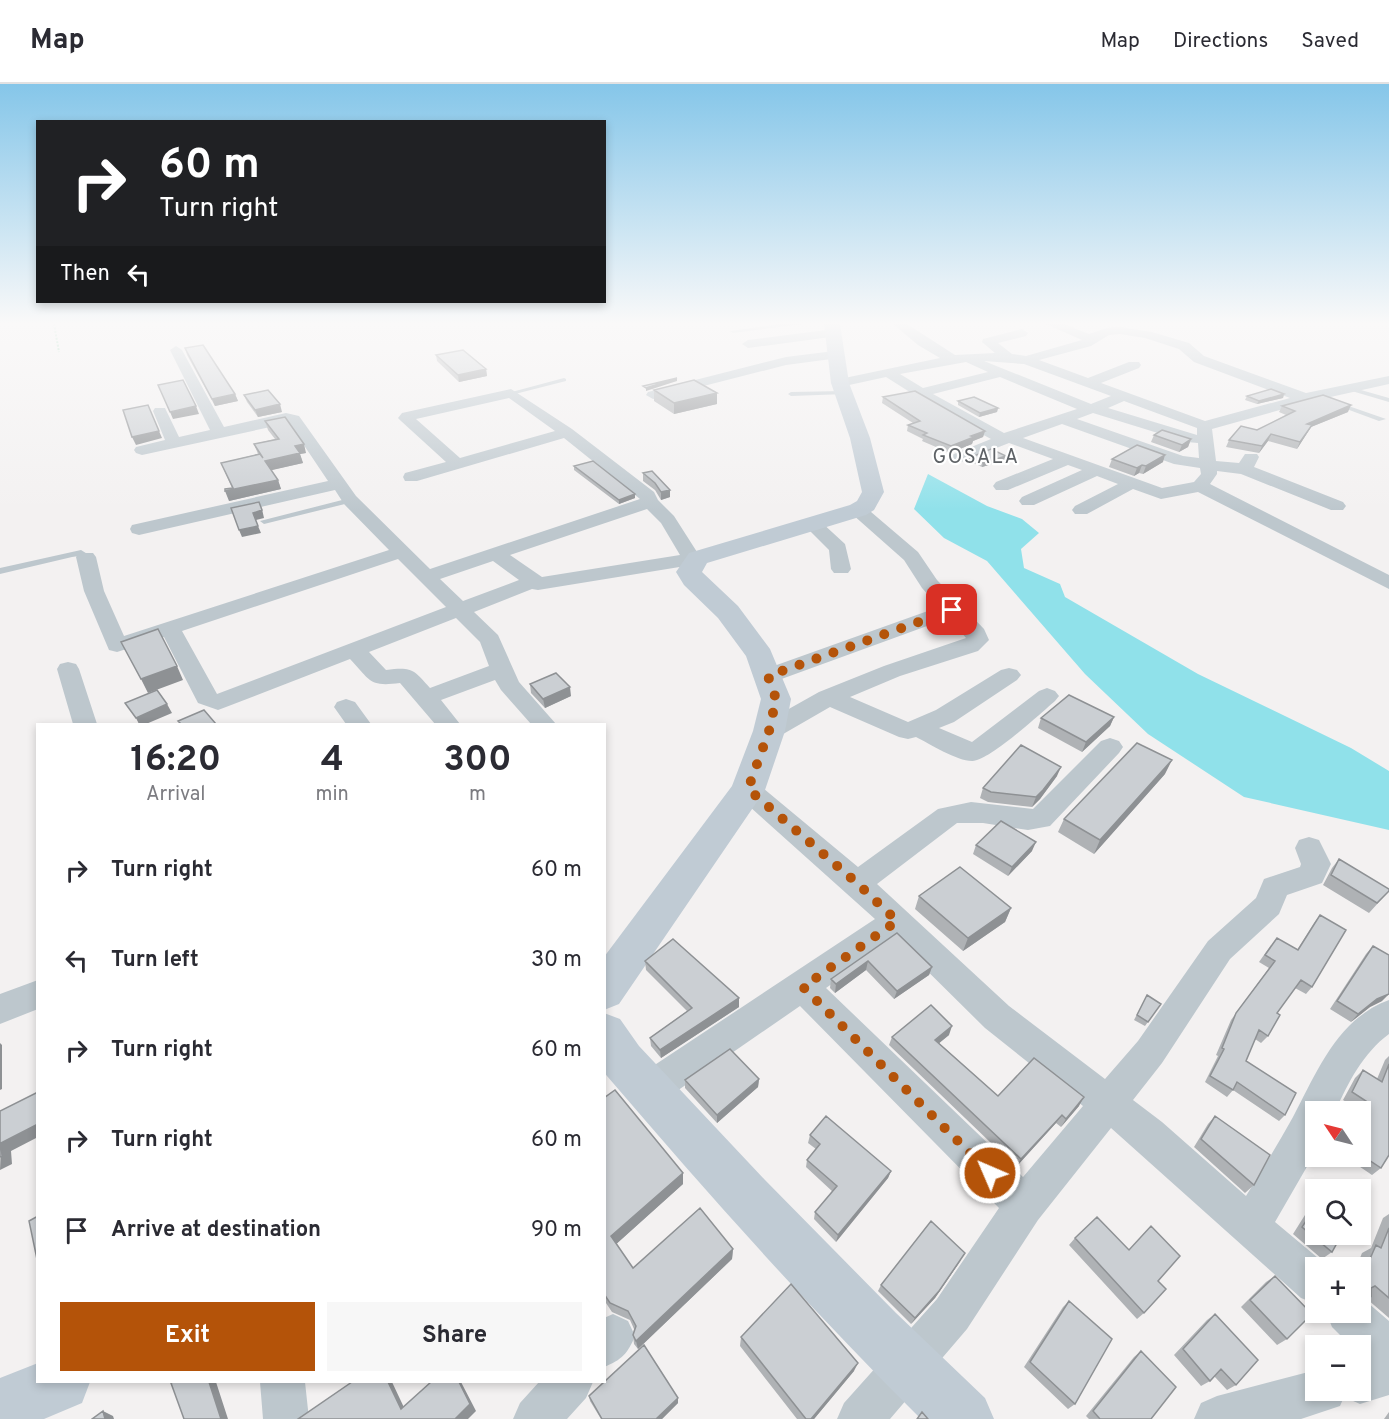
<!DOCTYPE html>
<meta charset="utf-8">
<style>
:root{--surface:#fff;--page:#f7f7f7;--text:#2b2b33;--muted:#7c7c81;--line:#e1e1e2;--accent:#b45309}
body{margin:0;font-family:Overpass,sans-serif;background:var(--page);color:var(--text);height:100vh;display:flex;flex-direction:column;font-size:22px;white-space:nowrap}
*{box-sizing:border-box;margin:0}
p{font-size:20px;color:var(--muted)}
.icon{flex:none;width:33px;height:33px;fill:none;stroke:currentColor;stroke-width:2;stroke-linecap:round;stroke-linejoin:round}
.map{position:relative;flex:1;overflow:hidden}
.sheet{position:absolute;left:36px;top:639px;width:570px;height:660px;display:flex;flex-direction:column;background:var(--surface);border-radius:0px;box-shadow:0 3px 9px #0003}
.sheet>*{flex:none}
.top-card{position:absolute;left:36px;top:36px;width:570px;height:183px;border-radius:0px;box-shadow:0 3px 9px #0003;background:#202124;color:#fff;overflow:hidden}
.needle{width:39px;rotate:305deg}
.controls{position:absolute;left:1305px;top:1017px;display:grid;gap:12px}
.controls a{display:grid;place-items:center;width:66px;height:66px;border-radius:0px;background:var(--surface);box-shadow:0 3px 9px #0003;font-size:30px}
.pin{position:absolute;display:grid;place-items:center;width:51px;height:51px;color:#fff;margin:-26px;border-radius:12px;box-shadow:0 3px 9px #0006}
.me{position:absolute;width:66px;margin:-33px;rotate:315deg;stroke-linejoin:round;filter:drop-shadow(0 0 4px #0008)}
.turn{display:flex;align-items:center;gap:21px;height:126px;padding:0 24px;font-size:27px}
.turn .icon{width:78px;height:78px;stroke-width:2.5}
.turn b{display:block;font-size:42px;line-height:51px}
.then{display:flex;align-items:center;height:57px;padding:0 24px;background:#0003;gap:12px;font-size:22px}
.eta{display:flex;justify-content:space-evenly;align-items:center;height:102px;text-align:center}
.eta b{font-size:36px;font-weight:700;line-height:42px}
.primary-button{display:flex;gap:12px;margin-top:auto;padding:12px 24px}
.primary-button a{flex:1;height:69px;border-radius:0px;background:var(--accent);color:#fff;font-size:24px;font-weight:700;line-height:69px;text-align:center}
.primary-button a+a{background:var(--page);color:var(--text)}
ul{padding:0;list-style:none}
li{display:flex;align-items:center;gap:18px;height:90px;padding:0 24px}
li div{flex:1}
li b{display:block;font-size:22px}
li em{font-style:normal}
header{display:flex;align-items:center;gap:36px;box-sizing:border-box;height:84px;padding:0 30px;background:var(--surface);border-bottom:2px solid var(--line)}
header strong{font-size:28px}
nav{display:flex;gap:33px;margin-inline-start:auto;font-size:21px}
.map>svg:first-child{display:block}
.water{fill:#90e1ea}
.lines{fill:none;stroke-linecap:round;stroke-linejoin:round}
.path{stroke:#7acc9b;stroke-width:2;stroke-dasharray:2 1.5;stroke-linecap:butt}
.lane{fill:#bdc7cd;fill-rule:evenodd}
.street{fill:#bdc7cd;fill-rule:evenodd}
.secondary{fill:#c0cbd4;fill-rule:evenodd}
.wall{fill:#afb2b5}
.shaded-wall{fill:#8e9194}
.building{fill:#cbcfd3;stroke:#8e9194;stroke-width:1.5}
.route{stroke:#b45309;stroke-width:10;stroke-dasharray:0 18}
.labels{text-anchor:middle;stroke-width:4.5;stroke-linejoin:round;paint-order:stroke}
.far-quarter-label{font-size:20px;letter-spacing:1.5px;fill:#5e6266;stroke:#fff}
</style>
<header>
<strong>Map</strong>
<nav><a>Map</a><a>Directions</a><a>Saved</a></nav>
</header>
<div class="map">
<svg width="1389" height="1335" viewBox="0 0 1389 1335">
<rect width="100%" height="100%" fill="#f3f1f1"/>
<!-- water -->
<path class="water" d="M928 390 987 422 1022 435 1039 449 1021 465 1024 484 1060 500 1065 513 1198 590 1351 664 1389 687V746L1244 713 1148 650 1085 590 987 477 944 454 914 425Z"/>
<g class="lines">
<!-- path -->
<path class="path" d="M54 240 59 268"/>
<!-- lane -->
<path class="lane" d="M781 240H804L733 249 730 247Z
M564 294 566 295V297L511 311 508 309Z
M1347 302 1389 314V318L1345 305 1344 304Z
M844 307 847 309 846 310 791 312 788 310 791 308Z
M1333 318H1337L1386 335 1379 337 1333 320Z
M350 414 354 416 353 418 264 440 260 437Z
M81 466 89 471V475H83L79 472 72 473 0 490V484Z"/>
<!-- street -->
<path class="street" d="M893 240H907L955 271 995 269 982 258 983 255 1022 245 1028 249 1026 252 998 259 1012 270 1026 272 1082 256 1046 240H1064L1089 250 1107 244 1120 243 1152 248 1189 259 1204 272 1306 309 1389 292V300L1308 318 1212 345 1216 377 1239 379 1245 370H1257L1259 373 1254 383 1343 418 1346 422 1343 426H1331L1241 390 1217 387V390L1210 400 1389 491V505L1198 408 1161 415 1133 405 1087 430H1075L1072 426 1075 422 1118 400 1097 392 1034 421H1022L1019 417 1022 413 1082 386 1068 381 1008 406H996L993 402 996 398 1053 375 1009 359 961 378H949L947 375 949 372 991 355 943 329 886 293 840 303 835 302 833 299 835 296 940 274 918 261ZM1120 250 1145 254 1179 265 1194 278 1290 314 1205 337 1101 299 1139 284 1141 281 1139 278H1129L1088 294 1039 276 1091 262 1109 251ZM984 277 1024 280 1111 312 1091 320ZM966 278 988 288 923 304 900 290ZM1000 293 1077 325 1004 349 933 310ZM1124 317 1197 344V351L1108 324ZM1093 329 1187 358 1198 359 1199 374 1183 372 1077 335ZM1062 340 1174 380 1200 384 1201 390 1194 398 1162 404 1023 354Z
M834 245 840 249 838 252 748 264 742 260 748 256Z
M176 262 182 266 224 343 286 329 299 332 356 412 430 485 640 415 564 354 417 397H405L403 393 405 389 446 378 401 337 398 334 402 329 511 305 572 345 654 408 658 416 674 432 697 468 705 470 708 474 705 478 698 480 538 506 532 505 474 528 498 551 519 598 556 640H531L501 606 495 596 441 616 460 640H435L400 599C369 603 371 597 350 575L226 623 218 626 198 619 164 553 117 568 109 566 84 507 76 473 79 469H93L96 473 104 507 124 552 389 466 344 420 335 406 139 451 132 449 130 445 132 441 328 397 289 339 142 371 136 369 134 366 136 363 165 356 153 327 155 324H165L179 353 210 346 170 266ZM509 314 555 347 460 374 416 335ZM647 425 661 439 680 471 542 493 510 471ZM398 475 446 523 217 610 182 547ZM493 477 519 496 463 517 440 495ZM456 534 480 558 489 582 430 604C413 585 412 583 386 586L369 568Z
M834 267 839 268 841 271 839 274 786 281 653 315 646 311 648 308 786 273Z
M858 421 864 422 918 468 937 496 984 545 989 556 978 567 900 592 850 613 908 638 936 626 1001 586 1009 584 1017 586 1021 591 1017 596 954 638 939 644 972 658 1039 607 1047 604 1055 607 1059 612 1055 617C1041 629 988 678 972 677 957 677 930 660 916 653L908 655 899 653 830 623 778 653 769 655 760 653 757 647 760 641 819 608 884 582 966 554 949 534 776 597 768 599 760 597 756 592 760 587 939 523 922 504 904 476 852 430 849 426 852 422Z
M813 435 820 437 845 460 851 485 848 489H834L831 485 829 466 804 441 806 437Z
M68 578 76 580 79 585 97 640H73L57 585 60 580Z
M346 615 355 618 371 640H346L334 623 337 618Z
M1110 654 1119 657 1123 663 1119 669 1050 742 1028 746 983 739H957L877 800 1009 922 1105 995 1138 957 1208 857 1256 814 1264 795 1300 783 1301 780 1295 764 1299 756 1309 753 1319 756 1331 780 1322 799 1287 811 1279 830 1230 875 1162 979 1133 1016 1162 1038 1246 1112C1262 1086 1278 1060 1293 1033 1317 988 1337 935 1389 916V950C1363 969 1348 999 1335 1028H1316V1067L1275 1138 1330 1184H1316V1220L1301 1214 1111 1044 1038 1136 967 1245 890 1335H837L844 1319 937 1215 999 1124 800 922 661 1018 648 1023 635 1018 630 1006 635 994 875 835 739 713 735 706 739 699 748 696 757 699 858 783 938 725 971 718 1033 725 1101 657ZM895 855 985 944 1083 1022 1023 1093 826 904Z
M38 896V925L0 940V910Z
M1360 1212 1389 1237V1311L1360 1320 1344 1313 1340 1322 1301 1335H1194L1201 1319 1217 1312 1316 1286V1306H1360V1274L1364 1273 1360 1270V1262H1351L1332 1243 1326 1228H1360Z
M613 1230 628 1237 635 1252C628 1269 622 1276 604 1283V1234Z
M260 1298H305L309 1335H263Z
M539 1298H593L586 1314 567 1335H513L520 1319Z"/>
<!-- secondary -->
<path class="secondary" d="M824 240H840L849 299 870 354 884 408 874 426 866 431 707 479 702 488 738 522 770 565 791 615 785 647 765 706 619 920 604 926V873L732 702 753 647 761 615 746 572 718 534 684 501 676 488 689 469 850 421 857 417 862 408 850 354 831 299Z
M604 929 620 935 639 962 765 1096 896 1229 985 1314 994 1335H921C811 1226 708 1110 607 992L604 988Z
M38 1279V1298H90L82 1319 44 1335H0V1294Z"/>
</g>
<!-- wall -->
<path class="wall" d="M185 264 235 310 238 317 215 322 187 271Z
M436 271 486 285 487 292 459 298 437 277Z
M654 306 717 309V320L674 330 654 317Z
M1284 310 1283 314 1257 320 1245 316 1247 312Z
M244 311 282 328 258 333 247 318Z
M883 313 985 347 983 353 973 357 972 360 950 369 922 357 923 355 907 347 908 341 913 339 882 319Z
M958 317 998 324 997 328 979 333 958 321Z
M1282 322 1348 328 1311 343 1297 365 1268 357 1259 369 1226 363 1229 356 1257 346 1286 331 1279 328Z
M265 337 306 369 300 370 303 379 271 386 278 396 281 405 229 417 232 404 221 379 258 370 254 360 275 355 268 346Z
M1154 351 1191 355 1188 363 1179 368 1151 358Z
M1006 372 1005 376 982 383 969 377V374Z
M1112 375 1163 378 1143 390 1139 389 1134 392 1109 383Z
M574 382 635 414 619 420 574 386Z
M652 387 670 413 661 416 655 406 643 397V389Z
M530 600 571 612 545 624 531 609Z
M1114 633 1110 642 1082 668 1038 644 1041 634Z
M1165 690 1094 770 1058 748 1064 735Z
M1057 692 1040 715 1032 723 988 718 980 714 983 704Z
M976 761 1032 767 1008 792 973 770Z
M1339 775 1389 807 1369 829 1323 801 1332 784Z
M919 812 1011 824 1005 838 963 867 915 825Z
M1320 831 1312 903 1306 910 1295 904 1277 929 1268 952 1261 959 1255 955 1246 977 1285 1031 1279 1037 1233 1006 1227 1013 1205 998 1218 972 1216 971 1231 936 1269 884 1259 878 1271 861 1297 866 1314 839Z
M897 849 932 883 929 891 894 915 866 886 835 909 830 904 831 895Z
M1373 862 1382 917 1370 923 1351 938 1330 925 1366 870Z
M645 877 739 914V923L661 974 651 962 650 954 687 927 646 886Z
M1147 911 1161 920 1145 942 1134 936Z
M949 951 939 959 998 1012 1079 1022 1061 1043 1056 1039 1016 1083 889 961 892 953Z
M1389 972V1071L1381 1084 1372 1091 1344 1072H1360V1028H1356L1357 1025 1343 1016 1355 994 1363 986 1377 995 1385 976Z
M759 995 758 1003 717 1039 685 1004V996Z
M604 1014 683 1089V1100L616 1160 633 1184 733 1165 732 1175 638 1265 634 1260 633 1251 634 1245 630 1236 612 1228 604 1216Z
M1215 1032 1254 1101 1245 1109 1194 1063 1208 1040Z
M810 1051 891 1087 888 1094 836 1158 814 1135 815 1128 833 1108 806 1083 807 1076 816 1065 808 1059Z
M1316 1119V1150L1332 1168 1322 1175 1293 1150 1310 1123Z
M1389 1130V1234L1367 1215 1360 1219V1184H1356L1362 1169 1371 1164 1383 1134Z
M1075 1154 1158 1197 1144 1229 1137 1235 1069 1161Z
M961 1176 935 1214 911 1240 878 1207 881 1201Z
M1275 1192 1287 1255 1277 1261 1241 1223 1266 1198Z
M1069 1217 1075 1320 1068 1325 1024 1283 1063 1223Z
M1215 1230 1236 1301 1227 1306 1214 1292 1210 1297 1201 1302 1174 1271 1207 1236Z
M741 1253 854 1287 814 1335H797L740 1262Z
M1141 1267 1151 1335H1089L1086 1332 1134 1273Z
M589 1312 678 1319 662 1335H601L590 1317Z
M1389 1328V1335H1384Z"/>
<!-- shaded-wall -->
<path class="shaded-wall" d="M486 285 487 292 459 298 458 291Z
M677 294V297L646 307V304Z
M717 309V320L674 330V319Z
M235 310 238 317 215 322 212 315Z
M1284 310 1283 314 1257 320 1259 317Z
M280 320 282 328 258 333 255 326Z
M1351 321 1348 328 1311 343 1297 365 1307 340Z
M196 322 199 330 173 335 170 328Z
M998 324 997 328 979 333 980 329Z
M159 347 162 354 136 361 132 353Z
M985 347 983 353 973 357 972 360 950 369 951 362 971 352Z
M1271 350 1268 357 1259 369 1262 362Z
M1191 355 1188 363 1179 368 1182 361Z
M304 360 306 369 300 370 303 379 268 387 265 377 295 362Z
M1165 371 1163 378 1143 390 1146 382Z
M1006 372 1005 376 982 383 983 379Z
M1142 381 1139 389 1134 392 1137 384Z
M278 396 281 405 229 417 225 407Z
M670 406V413L661 416V408Z
M635 410V414L619 420V416Z
M262 425 264 434 256 436 253 429Z
M258 442 261 449 242 453 239 446Z
M177 582 183 596 148 609 141 595Z
M570 603 571 612 545 624 543 615Z
M167 620 172 629 146 640H139L136 634Z
M1114 633 1110 642 1082 668 1086 658Z
M1172 676 1165 690 1094 770 1100 756Z
M1061 683 1057 692 1040 715 1032 723 1036 713Z
M1036 758 1032 767 1008 792 1012 783Z
M1011 824 1005 838 963 867 968 854Z
M868 877 866 886 835 909 836 900Z
M932 883 929 891 894 915 897 907Z
M1389 910 1382 917 1370 923 1351 938 1358 930 1377 915Z
M739 914V923L661 974 660 966Z
M952 942 949 951 932 965 935 956Z
M0 959 2 961V1005L0 1006Z
M759 995 758 1003 717 1039V1031Z
M1084 1013 1079 1022 1061 1043 1066 1035Z
M1062 1031 1056 1039 1016 1083 1021 1075Z
M38 1040V1053L11 1067 12 1080 0 1086 1 1059Z
M891 1087 888 1094 836 1158 838 1151Z
M683 1089V1100L613 1163 611 1152Z
M733 1165 732 1175 638 1265 636 1257Z
M961 1176 935 1214 911 1240 915 1234Z
M858 1279 854 1287 814 1335H811Z
M209 1298H216L228 1335H221Z
M388 1298H392L408 1332 401 1325Z
M459 1298H461L476 1327 468 1335H455Z
M678 1314V1319L662 1335H656Z
M103 1327 113 1332 114 1335H105Z"/>
<!-- building -->
<path class="building" d="M203 261 235 310 212 315 185 264Z
M463 266 486 285 458 291 436 271Z
M677 294 646 304 643 302Z
M183 296 196 322 170 328 158 301Z
M694 296 717 309 674 319 654 306Z
M1271 305 1284 310 1259 317 1247 312Z
M268 306 280 320 255 326 244 311Z
M915 307 985 347 971 352 974 353 951 362 923 351 927 349 908 341 920 337 883 313Z
M1323 311 1351 321 1307 340 1312 341 1300 358 1271 350 1262 362 1229 356 1241 342 1257 346 1295 327 1282 322Z
M974 313 998 324 980 329 958 317Z
M148 321 159 347 132 353 123 326Z
M285 333 304 360 295 362 300 369 265 377 278 396 225 407V405L233 404 221 379 260 370 263 374 254 360 279 355 265 337Z
M1162 346 1191 355 1182 361 1154 351Z
M1137 361 1165 371 1146 382 1142 381 1137 384 1112 375Z
M991 365 1006 372 983 379 969 374Z
M593 377 635 410 619 416 574 382Z
M652 387 670 406 661 408 655 399 643 389Z
M259 418 262 426 253 429 258 442 239 446 231 424Z
M158 545 177 582 141 595 121 558Z
M556 589 570 603 543 615 530 600Z
M157 606 167 620 136 634 125 619Z
M1069 611 1114 633 1086 658 1041 634Z
M204 626 216 640H181L178 637Z
M1137 659 1172 676 1100 756 1064 735Z
M1021 661 1061 683 1043 706 1036 713 991 708 983 704Z
M1001 737 1036 758 1012 783 976 761Z
M1339 775 1389 805V807L1377 819 1331 791Z
M960 783 1011 824 968 854 919 812Z
M1320 831 1346 846 1312 903 1301 896 1277 929 1280 931 1268 952 1259 946 1246 977 1296 1009 1285 1031 1237 998 1233 1006 1210 992 1224 965 1222 964 1236 929 1275 877 1265 871 1277 854 1298 866Z
M897 849 932 883 897 907 868 877 836 900 831 895Z
M673 855 739 914 660 966 650 954 692 924 645 877Z
M1373 862 1389 871V910L1377 915 1358 930 1337 917Z
M1147 911 1161 920 1148 938 1137 931Z
M931 921 952 942 935 956 998 1012 1034 974 1084 1013 1066 1035 1062 1031 1021 1075 892 953Z
M730 965 759 995 717 1031 685 996Z
M1389 980V1071L1381 1084 1360 1070V1028L1366 1017 1352 1008 1363 986 1382 998Z
M615 1006 683 1089 611 1152 633 1184 700 1124 733 1165 636 1257 633 1251 636 1242 628 1227 610 1219 604 1210V1014Z
M38 1008V1040L1 1059 2 1072 0 1073V1027Z
M826 1032 891 1087 838 1151 815 1128 837 1102 807 1076 820 1060 810 1051Z
M1215 1032 1270 1071 1254 1101 1201 1055Z
M1316 1122V1150H1342L1332 1168 1302 1143Z
M38 1132V1180L29 1137Z
M1097 1133 1129 1166 1151 1142 1180 1172 1158 1197 1166 1205 1144 1229 1075 1154Z
M931 1137 965 1169 939 1207 915 1234 881 1201Z
M1389 1144V1214L1375 1202 1371 1204V1212L1360 1204V1198L1376 1161 1381 1164Z
M1275 1192 1312 1230 1287 1255 1250 1216Z
M791 1200 858 1279 811 1335H806L741 1253Z
M1069 1217 1112 1255 1075 1320 1030 1278Z
M1215 1230 1258 1276 1236 1301 1221 1285 1210 1297 1183 1265Z
M644 1261 678 1314 656 1335H602L589 1312Z
M1141 1267 1176 1303 1151 1335H1100L1093 1327Z
M173 1298H209L221 1335H184L171 1299Z
M352 1298H388L401 1325 431 1298H459L470 1320 455 1335H298Z
M103 1327 105 1335H92Z
M922 1328 928 1335H917Z"/>
<!-- sky -->
<linearGradient id="sky" x2="0" y2="1"><stop stop-color="#85c6e9"/><stop offset="0.56" stop-color="#faf9f9"/><stop offset="1" stop-color="#faf9f9" stop-opacity="0"/></linearGradient>
<rect width="1389" height="427" fill="url(#sky)"/>
<g class="lines">
<!-- route -->
<path class="route" d="M952 526 768 592 776 615 769 647 748 705 857 799 897 837 803 903 990 1089"/>
</g>
<g class="labels">
<!-- far-quarter labels -->
<g class="far-quarter-label">
<text x="976" y="379">GOSALA</text>
</g>
</g>
</svg>
<div class="controls">
<a><svg class="needle" viewBox="-14 -14 28 28"><path d="M0-13l5 13h-10z" fill="#e53935"/><path d="M0 13l5-13h-10z" fill="#7c7c81"/></svg></a>
<a><svg class="icon" aria-label="search" viewBox="0 0 24 24"><circle cx="10" cy="10" r="6"/><path d="M15 15l6 6"/></svg></a>
<a>+</a>
<a>−</a>
</div>
<div class="pin" style="left:952px;top:526px;background:#d93025"><svg class="icon" aria-label="arrive" viewBox="0 0 24 24"><path d="M6 21V4h12l-3 4 3 4H6"/></svg></div>
<svg class="me" style="left:990px;top:1089px" viewBox="-20 -20 40 40"><circle r="17" fill="#b45309" stroke="#fff" stroke-width="3"/><path d="M0-11L8 9 0 5-8 9z" fill="#fff"/></svg>
<div class="top-card">
<div class="turn"><svg class="icon" aria-label="right" viewBox="0 0 24 24"><path d="M7 20v-9h11M14 6l5 5-5 5"/></svg><div><b>60 m</b>Turn right</div></div>
<div class="then">Then<svg class="icon" aria-label="left" viewBox="0 0 24 24"><path d="M17 20v-9H6M10 6l-5 5 5 5"/></svg></div>
</div>
<section class="sheet">
<div class="eta">
<div><b>16:20</b><p>Arrival</p></div>
<div><b>4</b><p>min</p></div>
<div><b>300</b><p>m</p></div>
</div>
<ul>
<li><svg class="icon" aria-label="right" viewBox="0 0 24 24"><path d="M7 20v-9h11M14 6l5 5-5 5"/></svg><div><b>Turn right</b></div><em>60 m</em></li>
<li><svg class="icon" aria-label="left" viewBox="0 0 24 24"><path d="M17 20v-9H6M10 6l-5 5 5 5"/></svg><div><b>Turn left</b></div><em>30 m</em></li>
<li><svg class="icon" aria-label="right" viewBox="0 0 24 24"><path d="M7 20v-9h11M14 6l5 5-5 5"/></svg><div><b>Turn right</b></div><em>60 m</em></li>
<li><svg class="icon" aria-label="right" viewBox="0 0 24 24"><path d="M7 20v-9h11M14 6l5 5-5 5"/></svg><div><b>Turn right</b></div><em>60 m</em></li>
<li><svg class="icon" aria-label="arrive" viewBox="0 0 24 24"><path d="M6 21V4h12l-3 4 3 4H6"/></svg><div><b>Arrive at destination</b></div><em>90 m</em></li>
</ul>
<div class="primary-button"><a>Exit</a><a>Share</a></div>
</section>
</div>
